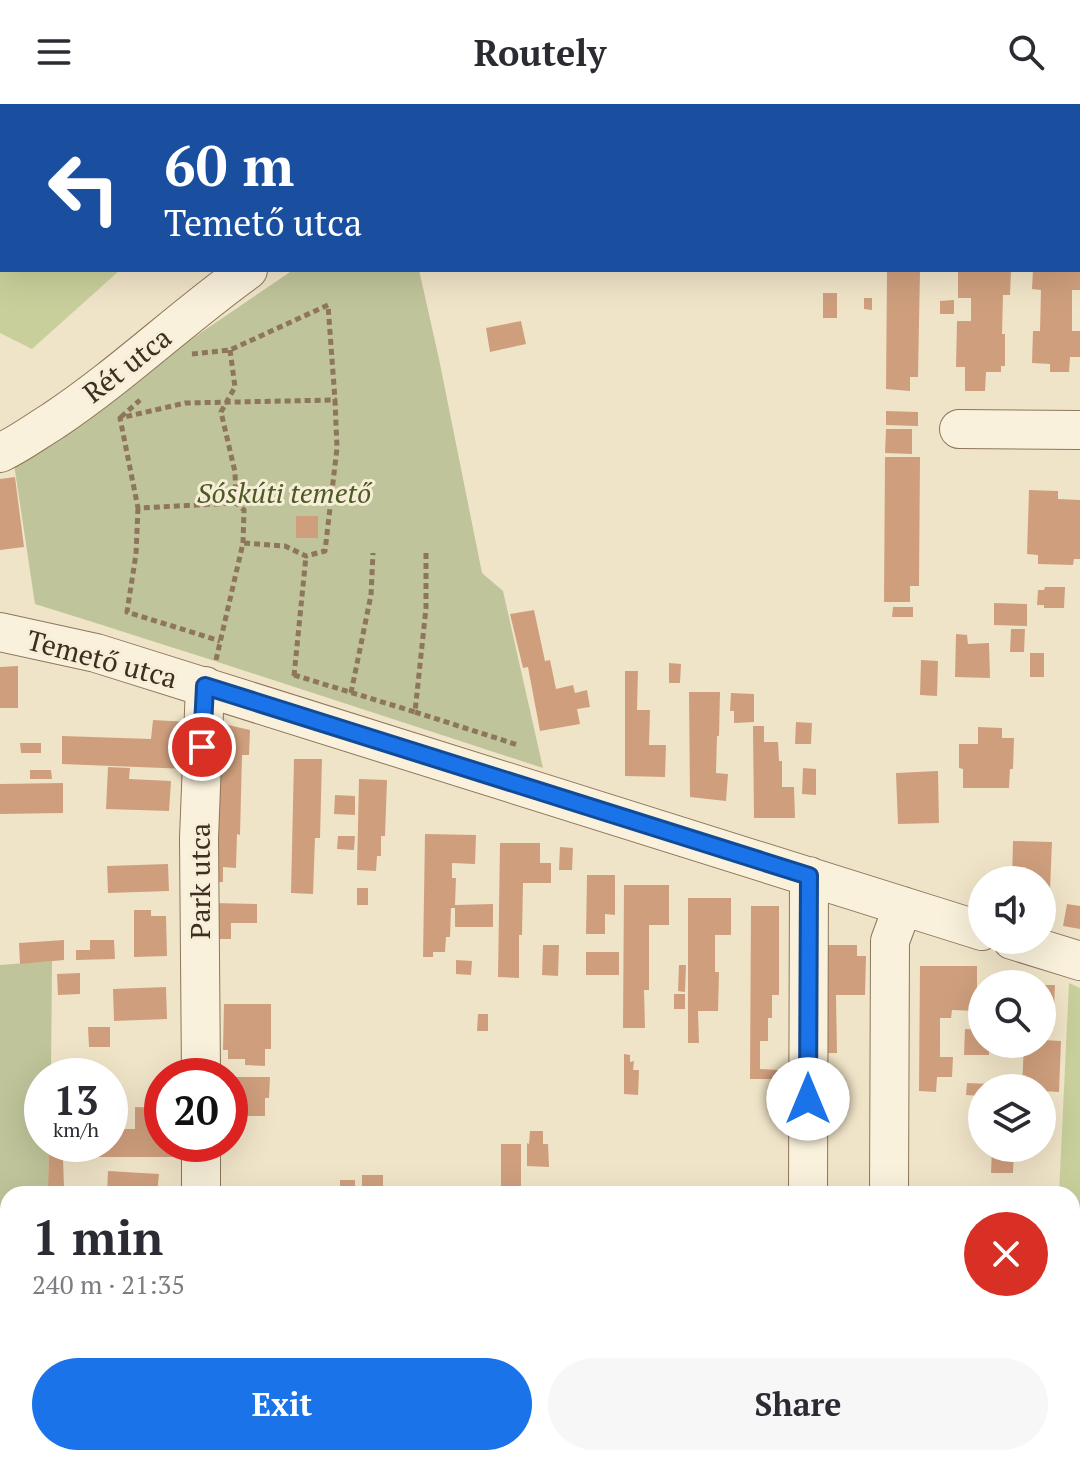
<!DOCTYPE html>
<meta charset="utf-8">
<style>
:root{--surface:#fff;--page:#f7f7f7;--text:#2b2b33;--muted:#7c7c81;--accent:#1a73e8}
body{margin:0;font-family:"PT Serif",serif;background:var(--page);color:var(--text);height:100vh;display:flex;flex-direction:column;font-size:30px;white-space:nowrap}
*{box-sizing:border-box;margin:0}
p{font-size:26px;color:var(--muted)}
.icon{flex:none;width:44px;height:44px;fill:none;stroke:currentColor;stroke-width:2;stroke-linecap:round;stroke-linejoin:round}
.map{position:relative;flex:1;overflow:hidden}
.drawer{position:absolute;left:0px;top:1082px;width:1080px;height:280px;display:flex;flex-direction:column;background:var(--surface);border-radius:24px 24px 0 0;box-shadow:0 8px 32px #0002}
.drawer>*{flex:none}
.hud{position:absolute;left:0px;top:0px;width:1080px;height:168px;box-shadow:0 8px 32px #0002;background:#1a4fa0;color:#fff;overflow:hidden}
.controls{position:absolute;left:968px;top:762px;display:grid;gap:16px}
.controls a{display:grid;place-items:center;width:88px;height:88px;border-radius:50%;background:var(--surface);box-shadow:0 8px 32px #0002;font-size:40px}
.speed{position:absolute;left:24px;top:954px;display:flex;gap:16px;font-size:40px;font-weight:700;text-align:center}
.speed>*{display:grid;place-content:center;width:104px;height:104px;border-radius:50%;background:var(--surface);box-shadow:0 8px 32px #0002;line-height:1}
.speed small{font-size:20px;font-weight:400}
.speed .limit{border:12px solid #d22;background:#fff;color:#111}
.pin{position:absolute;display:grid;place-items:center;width:68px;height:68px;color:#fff;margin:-34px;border:4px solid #fff;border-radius:50%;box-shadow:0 2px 8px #0007}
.me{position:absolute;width:88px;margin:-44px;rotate:0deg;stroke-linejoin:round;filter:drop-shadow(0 0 6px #0008)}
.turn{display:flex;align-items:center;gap:28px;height:168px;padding:0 32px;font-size:36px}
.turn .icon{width:104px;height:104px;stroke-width:2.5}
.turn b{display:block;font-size:56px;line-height:68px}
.round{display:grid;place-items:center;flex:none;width:84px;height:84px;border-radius:42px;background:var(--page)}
.overview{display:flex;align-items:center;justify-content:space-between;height:136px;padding:0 32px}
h1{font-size:48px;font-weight:700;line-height:60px}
.action{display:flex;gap:16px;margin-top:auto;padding:16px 32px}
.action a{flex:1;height:92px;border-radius:48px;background:var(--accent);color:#fff;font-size:32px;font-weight:700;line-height:92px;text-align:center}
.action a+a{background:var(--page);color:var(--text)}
header{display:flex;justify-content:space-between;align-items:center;height:104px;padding:0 32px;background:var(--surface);font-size:36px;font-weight:700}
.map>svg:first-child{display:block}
.green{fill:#c9cf9b}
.cemetery{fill:#bfc49a}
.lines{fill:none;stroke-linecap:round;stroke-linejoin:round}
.stream{stroke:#6f938a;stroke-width:8}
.building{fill:#cf9f7d}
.minor-casing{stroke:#8d765c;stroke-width:40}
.path{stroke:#8d765c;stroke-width:5;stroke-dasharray:6 4;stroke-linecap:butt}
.minor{stroke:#faf1dc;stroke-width:38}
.route-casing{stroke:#114b97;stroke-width:20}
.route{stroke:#1a73e8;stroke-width:14}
.labels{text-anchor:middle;stroke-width:6;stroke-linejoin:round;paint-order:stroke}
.street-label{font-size:28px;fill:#3d2e20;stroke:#f7eed8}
.park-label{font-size:28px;font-style:italic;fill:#4d5a26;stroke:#f7eed8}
</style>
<header><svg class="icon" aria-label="menu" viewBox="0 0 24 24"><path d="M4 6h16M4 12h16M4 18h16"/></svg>Routely<svg class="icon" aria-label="search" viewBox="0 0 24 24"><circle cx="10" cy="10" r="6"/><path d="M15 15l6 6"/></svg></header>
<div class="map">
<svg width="1080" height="1362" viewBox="0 0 1080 1362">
<rect width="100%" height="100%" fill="#f0e4c8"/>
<!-- green -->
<path class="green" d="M0 0H213L212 2H2V166H120L32 245 0 229Z
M1069 879 1080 884V1362H1047V1354H1072V1090H1059Z"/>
<!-- cemetery -->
<path class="cemetery" d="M293 166H419L439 255 482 469 503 487 543 664C374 609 205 553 35 500L14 360 121 283Z
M52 857 51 972H42V1040H49L48 1090H8V1354H69L70 1362H0V861Z"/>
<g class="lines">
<!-- stream -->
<path class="stream" d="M89 2 91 0
M0 76 2 75"/>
</g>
<!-- building -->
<path class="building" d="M887 166H920L918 273H910V287L886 285Z
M958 166H1011L1010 191H1003L1002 230H1005V262H1001V268H986L985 287H965V263H956L957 217H971V194H958Z
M1033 166H1080V186H1072V227H1080V253H1070L1069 268H1050V260L1032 259 1033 227H1040L1041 186 1032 185Z
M823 189H837V214H823Z
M864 194H872V206L864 205Z
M954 196V210H940V197Z
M521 217 526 240 490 248 486 224Z
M886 307 918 308V322L886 321Z
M886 325H912V350L885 349Z
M885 353H920L919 482H910V498H884Z
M15 373 24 443 0 446V375Z
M1029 386 1058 387V395L1080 396V455H1074L1073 461 1038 460V451L1027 450Z
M296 412H318V434H296Z
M1045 483H1065L1064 504H1044V501H1037L1038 486H1044Z
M994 499 1027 500V522L994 521Z
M893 503H913V513H892Z
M534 506 545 557 550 556 556 585 573 581 575 589 587 586 590 603 577 605 580 620 540 627 528 563 523 564 510 510Z
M1011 525H1025L1024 548H1010Z
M956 530 967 531 968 540 989 539 990 574 955 573Z
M1030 549H1044V573H1030Z
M921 556 938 557 937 592 920 591Z
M669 559 681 560 680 579H669Z
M18 562V604H0V563Z
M625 567H638L637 606H650L649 641H666L665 673 625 672Z
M689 588H720L719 632H717L716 669 728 670 726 697 690 693Z
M731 589 754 590V618L734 619V607H730Z
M153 616 190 618 188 665 62 660V632L151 635Z
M215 618 250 626 249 651H242L240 731 237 730 236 764 223 763V778H212Z
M796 618 812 619 811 640H795Z
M753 622H764V638H778L779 657H782V683H794L795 714H754Z
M978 623 1002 624V634H1014L1013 665H1010L1009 684H963V665L959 664V640H978Z
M20 639H41V649H21Z
M294 655H322L320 734H315L313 790 291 789Z
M108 663 130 664 129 675 171 677 169 707 106 705Z
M803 664 816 665V691L802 690Z
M30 666H51L52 675H30Z
M938 667 939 719 898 720 896 669Z
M359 675 387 676 385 732H381V752H377L376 767 357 766Z
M63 679V709L0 710V680Z
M335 691 355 692V711L334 710Z
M425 730 476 731 475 760 452 759V774H456L455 801 493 800V823H455V804H451L450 833H446L445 848H433V853H423Z
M338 732H355L354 746 337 745Z
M1013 737 1052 738 1050 786H1042V776H1012Z
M500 739H540V759H551V779H523L522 831H519V874L498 873Z
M560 743 573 744 572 766H559Z
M168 760 169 787 108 789 107 762Z
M587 771H615V811L605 810V830H586Z
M624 781H669V821H649V886H644L645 924H623Z
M357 784H368V801H357Z
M688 794H731V831H715V868H719L718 907H698L699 939H688Z
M213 799 257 800V819H231V835H213Z
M1067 800 1080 802V825L1063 822Z
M751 802H779V891H772V914H768V937H760V965L779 966V975H750Z
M134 806H151V812H166L167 852 134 853Z
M64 836V856L20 860 19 839Z
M90 836H114L115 855 76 856V846H90Z
M543 841H559L558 872 542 871Z
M817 841H857V852H866L865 891H836L837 949H817Z
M586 848H619V871H586Z
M456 856 472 857 471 871 456 870Z
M679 861H686L685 888 678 887Z
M920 862H977V907L952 906 951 914H940V953H953L952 973H937L936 988 919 987Z
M80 869V890L58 891 57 870Z
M1042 881H1055L1054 904H1042Z
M166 883 167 915 114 917 113 885Z
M674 890H685V905H674Z
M224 900H271V945H265V962L245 961V955H228V946H223Z
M478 910H488V927H477Z
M1042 914H1053L1052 925H1042Z
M88 923H110V943H89Z
M965 925 982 926V940H989V951H964Z
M1042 936 1061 937 1059 988 1042 987V984H1022L1024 940H1042Z
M624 950 630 951V958L634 957 633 966H639L638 991 624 990Z
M230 973H270L269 994H265V1012H230Z
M967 979 990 980V984H982V992L966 991Z
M135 1003 162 1004V1040H176V1053H90V1040H110V1025H135Z
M530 1027H543V1040H548L549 1063 527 1062V1039L529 1040Z
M49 1040H70V1046L87 1047 86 1056 63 1055 64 1083H48Z
M501 1040H521V1090H501Z
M992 1044H1014L1013 1069H991Z
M108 1067 159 1070 157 1090H107Z
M362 1071H383V1090H362Z
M340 1076H355V1090H340Z
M245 1085 263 1086V1090H245Z
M73 1354H82V1362H73Z
M752 1354H778V1362H752Z"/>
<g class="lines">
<!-- minor casing -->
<g class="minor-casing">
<path id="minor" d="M525 2 529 0
M959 325 1080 326
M0 349C19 340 35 328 53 317 122 271 181 214 248 166
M0 528 96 549 982 827
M1012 836 1080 857
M201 972 199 734 205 582
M201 1040V1090
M808 1090 809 772
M889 1090 890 837 903 802"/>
</g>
<!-- path -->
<path class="path" d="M224 2V0
M230 246 235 283 221 308 235 368 236 399
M192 250 230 246 328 201 335 296
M121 313 140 296
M138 404 136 450 127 508 220 537
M216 556 243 439 244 406 236 399 138 404 120 314 185 299 335 296 337 344 325 447 306 452 285 442 243 439
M294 571 415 608 426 504V449
M294 572 306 452
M351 589 371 491 373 449
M415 608 518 641"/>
<!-- minor -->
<use href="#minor" class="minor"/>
</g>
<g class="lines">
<!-- route casing -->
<g class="route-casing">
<path id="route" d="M202 643 205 582 809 772 808 995"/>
</g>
<!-- route -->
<use href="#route" class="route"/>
</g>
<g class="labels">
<!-- street labels -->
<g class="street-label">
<text transform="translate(127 261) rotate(-38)" y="10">Rét utca</text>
<text transform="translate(102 555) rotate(15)" y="10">Temető utca</text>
<text transform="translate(200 777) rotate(-90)" y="10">Park utca</text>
</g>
<!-- park labels -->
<g class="park-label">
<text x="284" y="399">Sóskúti temető</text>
</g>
</g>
</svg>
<div class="controls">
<a><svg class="icon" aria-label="sound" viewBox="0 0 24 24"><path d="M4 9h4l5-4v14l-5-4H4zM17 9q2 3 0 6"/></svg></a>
<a><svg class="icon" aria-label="search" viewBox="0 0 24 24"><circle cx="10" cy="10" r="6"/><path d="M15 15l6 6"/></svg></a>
<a><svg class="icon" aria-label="layers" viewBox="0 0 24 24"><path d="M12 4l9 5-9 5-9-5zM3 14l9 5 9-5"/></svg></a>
</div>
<div class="speed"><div>13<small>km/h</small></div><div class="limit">20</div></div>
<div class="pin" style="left:202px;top:643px;background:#d93025"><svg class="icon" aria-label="arrive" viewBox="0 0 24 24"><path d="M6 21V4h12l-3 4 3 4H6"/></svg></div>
<svg class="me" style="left:808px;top:995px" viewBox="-20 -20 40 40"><circle r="19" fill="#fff"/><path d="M0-13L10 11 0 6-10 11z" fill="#1a73e8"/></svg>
<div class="hud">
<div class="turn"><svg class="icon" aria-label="left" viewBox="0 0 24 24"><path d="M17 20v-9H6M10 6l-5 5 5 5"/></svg><div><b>60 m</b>Temető utca</div></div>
</div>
<section class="drawer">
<div class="overview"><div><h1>1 min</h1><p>240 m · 21:35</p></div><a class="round" style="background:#d93025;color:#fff"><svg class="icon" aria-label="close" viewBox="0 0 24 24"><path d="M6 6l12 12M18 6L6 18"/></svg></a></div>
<div class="action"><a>Exit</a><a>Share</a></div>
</section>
</div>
